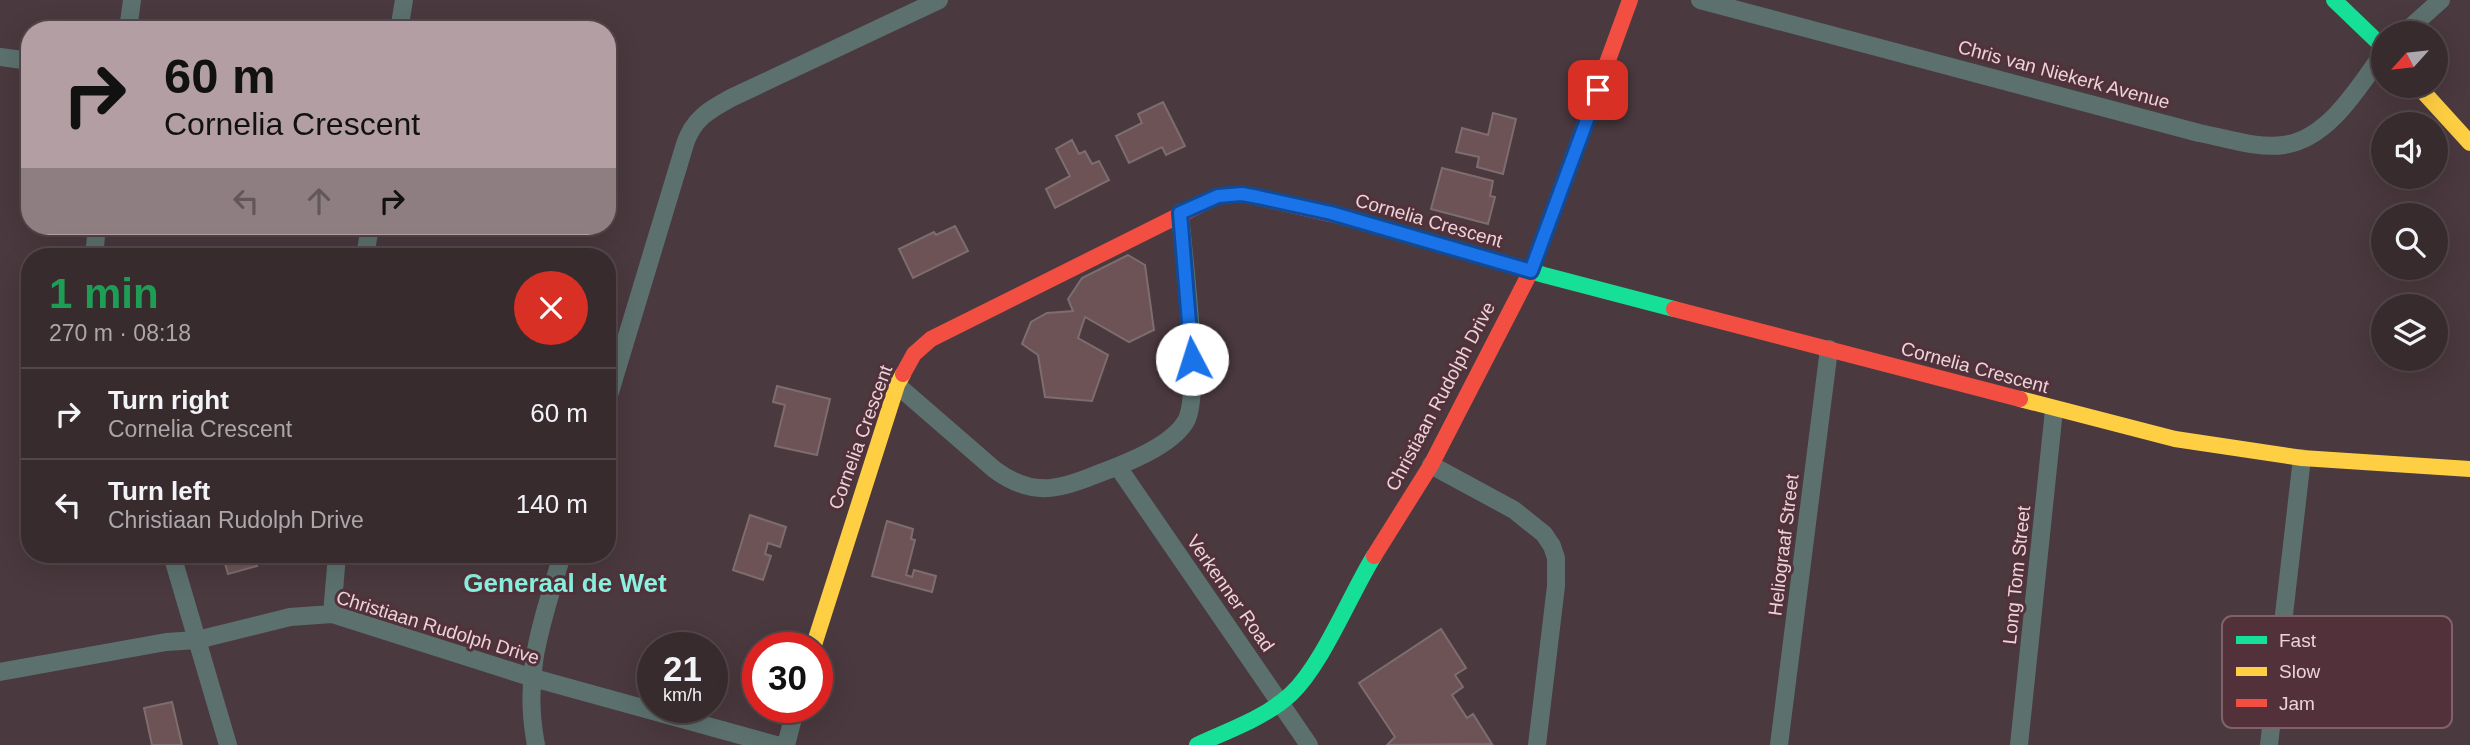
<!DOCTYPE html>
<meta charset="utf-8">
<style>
:root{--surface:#382b2e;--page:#3f3336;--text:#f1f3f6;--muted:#aba7aa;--line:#52474a}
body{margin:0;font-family:Arial,sans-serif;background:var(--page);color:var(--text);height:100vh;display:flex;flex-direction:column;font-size:26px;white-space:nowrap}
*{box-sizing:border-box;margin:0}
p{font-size:23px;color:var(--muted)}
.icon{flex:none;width:38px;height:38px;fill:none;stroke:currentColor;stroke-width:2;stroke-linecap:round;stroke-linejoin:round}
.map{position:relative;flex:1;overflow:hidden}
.drawer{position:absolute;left:21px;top:248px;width:595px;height:315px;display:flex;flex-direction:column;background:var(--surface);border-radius:28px;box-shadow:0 7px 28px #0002,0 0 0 2px var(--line)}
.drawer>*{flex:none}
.banner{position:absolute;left:21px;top:21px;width:595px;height:214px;border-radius:28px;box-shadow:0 7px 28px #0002,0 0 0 2px var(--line);background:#b29ea3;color:#111;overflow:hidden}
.needle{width:46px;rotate:243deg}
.fabs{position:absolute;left:2371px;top:21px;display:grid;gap:14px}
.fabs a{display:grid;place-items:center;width:77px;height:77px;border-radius:50%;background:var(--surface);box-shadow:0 7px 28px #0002,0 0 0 2px var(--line);font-size:35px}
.speed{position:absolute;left:637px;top:632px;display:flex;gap:14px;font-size:35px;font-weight:700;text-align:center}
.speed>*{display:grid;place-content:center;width:91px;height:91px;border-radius:50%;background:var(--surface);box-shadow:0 7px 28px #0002,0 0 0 2px var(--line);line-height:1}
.speed small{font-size:18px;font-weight:400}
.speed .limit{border:10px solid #d22;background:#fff;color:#111}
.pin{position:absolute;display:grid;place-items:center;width:60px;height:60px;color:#fff;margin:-30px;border-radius:14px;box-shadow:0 4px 10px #0006}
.me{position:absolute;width:77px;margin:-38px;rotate:355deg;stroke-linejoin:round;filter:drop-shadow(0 0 5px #0008)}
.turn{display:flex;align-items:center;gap:24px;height:147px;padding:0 28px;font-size:32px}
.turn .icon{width:91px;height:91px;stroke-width:2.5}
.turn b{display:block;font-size:49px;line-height:60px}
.lanes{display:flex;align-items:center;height:66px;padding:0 28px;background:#0003;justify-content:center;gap:35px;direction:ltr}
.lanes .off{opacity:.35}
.round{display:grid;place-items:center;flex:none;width:74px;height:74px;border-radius:37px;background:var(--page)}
.overview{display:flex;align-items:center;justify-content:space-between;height:119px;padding:0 28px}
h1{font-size:42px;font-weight:700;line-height:52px;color:#1e9e55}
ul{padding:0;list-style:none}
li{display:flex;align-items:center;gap:21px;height:91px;padding:0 28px;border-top:2px solid var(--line)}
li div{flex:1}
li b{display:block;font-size:26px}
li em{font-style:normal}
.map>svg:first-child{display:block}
.building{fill:#6e5356;stroke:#7d6d6f;stroke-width:2}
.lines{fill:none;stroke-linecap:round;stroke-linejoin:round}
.street{stroke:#5c716e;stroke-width:18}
.fast{stroke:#16e098;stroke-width:16}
.slow{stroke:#ffcf43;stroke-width:16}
.jam{stroke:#f24e42;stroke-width:16}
.route-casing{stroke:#114b97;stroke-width:18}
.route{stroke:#1a73e8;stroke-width:12}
.labels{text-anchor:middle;stroke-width:6;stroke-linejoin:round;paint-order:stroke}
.street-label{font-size:19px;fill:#ead4da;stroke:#52313a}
.district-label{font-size:26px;font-weight:bold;fill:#8bf2e0;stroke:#52313a}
.key{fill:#52313a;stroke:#80626a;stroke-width:2}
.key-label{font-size:19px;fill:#ead4da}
</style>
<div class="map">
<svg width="2470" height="745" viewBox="0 0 2470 745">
<rect width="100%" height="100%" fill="#4a393e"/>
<!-- building -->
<path class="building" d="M1163 102 1185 146 1166 155 1162 147 1129 163 1116 136 1142 123 1138 114Z
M1493 113 1516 119 1503 174 1477 167 1479 157 1456 152 1462 128 1488 135Z
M1072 140 1079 154 1085 151 1092 164 1099 161 1109 180 1055 208 1046 189 1070 176 1056 149Z
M1442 168 1493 181 1490 196 1495 197 1488 224 1431 209Z
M955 226 968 251 913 278 899 249 934 232 936 235Z
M1128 255 1145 265 1154 330 1129 342 1085 317 1078 338 1108 355 1092 401 1045 397 1038 355 1022 344 1031 322 1047 313 1073 311 1068 299 1082 278Z
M777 386 830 399 817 455 775 446 785 405 773 402Z
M750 515 786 527 780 547 768 543 765 554 771 556 763 580 733 570Z
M887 521 913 529 911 539 915 540 906 575 912 577 914 570 936 576 932 592 872 576Z
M227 555H254L257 566 228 574 223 556Z
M1441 629 1466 668 1455 675 1463 687 1452 695 1467 718 1473 714 1492 744 1387 745 1395 737 1359 683Z
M172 702 182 745H152L144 708Z"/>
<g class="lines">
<!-- street -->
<path class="street" d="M1700 0 2199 133C2226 138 2257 149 2284 145 2329 139 2360 85 2384 52
M128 30 132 0
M399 30 404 0
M2404 33 2441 0
M0 57 30 61
M94 257 97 226
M365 257 370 226
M897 385 995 470C1031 496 1056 491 1095 475 1122 465 1171 447 1186 421 1202 393 1183 253 1180 213
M607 402 685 144C693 119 709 110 731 98L939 0
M1431 465 1514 510 1544 534 1552 546 1556 558V586L1537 745
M1118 467 1309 745
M172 555 228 745
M332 614 337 555
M0 672 166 642 197 640 290 617 332 614 530 677 776 745
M536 745C522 673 542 623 562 555
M786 745 796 707
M1779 745 1829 349
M2019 745 2054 410
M2269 745 2302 458"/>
<!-- fast -->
<path class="fast" d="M2334 0 2384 48
M1343 217 1544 275 1674 309
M1197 745C1229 730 1265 718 1291 694 1322 665 1350 595 1374 556"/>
<!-- slow -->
<path class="slow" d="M2418 86 2470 143
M2020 399 2175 439 2302 458 2470 469
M813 648 897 385 903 374"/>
<!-- jam -->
<path class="jam" d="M1674 309 2020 399
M903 374 914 354 931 339 1218 196 1242 194 1343 217
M1374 556 1431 465 1531 271 1630 0"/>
</g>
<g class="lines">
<!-- route casing -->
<g class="route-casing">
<path id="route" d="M1192 359 1180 213 1218 196 1242 194 1258 197 1331 213 1531 271 1598 90"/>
</g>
<!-- route -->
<use href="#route" class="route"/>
</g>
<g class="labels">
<!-- street labels -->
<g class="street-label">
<text transform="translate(2064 74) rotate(15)" y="7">Chris van Niekerk Avenue</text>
<text transform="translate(1429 220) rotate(16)" y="7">Cornelia Crescent</text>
<text transform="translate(1975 367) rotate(15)" y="7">Cornelia Crescent</text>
<text transform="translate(1440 396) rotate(-62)" y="7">Christiaan Rudolph Drive</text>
<text transform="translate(860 437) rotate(-70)" y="7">Cornelia Crescent</text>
<text transform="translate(1783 545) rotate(-83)" y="7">Heliograaf Street</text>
<text transform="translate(2016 575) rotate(-84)" y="7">Long Tom Street</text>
<text transform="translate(1231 593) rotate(55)" y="7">Verkenner Road</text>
<text transform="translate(438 627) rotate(17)" y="7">Christiaan Rudolph Drive</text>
</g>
<!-- district labels -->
<g class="district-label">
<text x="565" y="592">Generaal de Wet</text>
</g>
</g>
<!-- legend -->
<rect x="2222" y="616" width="230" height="112" rx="10" class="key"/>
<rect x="2236" y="636" width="31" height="8" fill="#16e098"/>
<rect x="2236" y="667" width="31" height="9" fill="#ffcf43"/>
<rect x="2236" y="699" width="31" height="8" fill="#f24e42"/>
<g class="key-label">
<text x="2279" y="647">Fast</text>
<text x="2279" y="678">Slow</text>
<text x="2279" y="710">Jam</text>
</g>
</svg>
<div class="fabs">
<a><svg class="needle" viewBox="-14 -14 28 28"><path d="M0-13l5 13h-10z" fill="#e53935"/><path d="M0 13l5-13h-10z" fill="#aba7aa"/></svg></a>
<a><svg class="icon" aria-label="sound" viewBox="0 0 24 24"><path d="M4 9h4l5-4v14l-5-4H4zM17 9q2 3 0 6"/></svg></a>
<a><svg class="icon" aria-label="search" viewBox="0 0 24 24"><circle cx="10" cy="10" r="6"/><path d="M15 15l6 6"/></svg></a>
<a><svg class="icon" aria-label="layers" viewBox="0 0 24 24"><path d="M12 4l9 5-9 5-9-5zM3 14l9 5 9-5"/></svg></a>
</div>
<div class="speed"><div>21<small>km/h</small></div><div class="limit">30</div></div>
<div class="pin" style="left:1598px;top:90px;background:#d93025"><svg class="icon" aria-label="arrive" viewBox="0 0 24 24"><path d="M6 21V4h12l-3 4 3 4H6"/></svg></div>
<svg class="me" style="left:1192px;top:359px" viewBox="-20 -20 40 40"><circle r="19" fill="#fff"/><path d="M0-13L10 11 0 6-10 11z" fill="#1a73e8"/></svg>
<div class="banner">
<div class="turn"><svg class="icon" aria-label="right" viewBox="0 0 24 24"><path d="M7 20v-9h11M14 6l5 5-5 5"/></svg><div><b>60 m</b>Cornelia Crescent</div></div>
<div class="lanes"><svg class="icon off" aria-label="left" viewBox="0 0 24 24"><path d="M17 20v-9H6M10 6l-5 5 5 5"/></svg><svg class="icon off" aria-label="ahead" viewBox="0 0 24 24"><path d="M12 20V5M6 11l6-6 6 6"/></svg><svg class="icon" aria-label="right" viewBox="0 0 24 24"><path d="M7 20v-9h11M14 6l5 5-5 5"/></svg></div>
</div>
<section class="drawer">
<div class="overview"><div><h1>1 min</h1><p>270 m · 08:18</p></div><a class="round" style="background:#d93025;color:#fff"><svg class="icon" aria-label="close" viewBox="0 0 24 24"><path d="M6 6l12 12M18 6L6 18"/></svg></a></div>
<ul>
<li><svg class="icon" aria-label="right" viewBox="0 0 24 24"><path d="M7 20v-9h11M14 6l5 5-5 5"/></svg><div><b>Turn right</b><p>Cornelia Crescent</p></div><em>60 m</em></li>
<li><svg class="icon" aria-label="left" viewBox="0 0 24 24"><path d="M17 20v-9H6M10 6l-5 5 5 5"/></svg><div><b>Turn left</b><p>Christiaan Rudolph Drive</p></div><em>140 m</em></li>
</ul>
</section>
</div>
